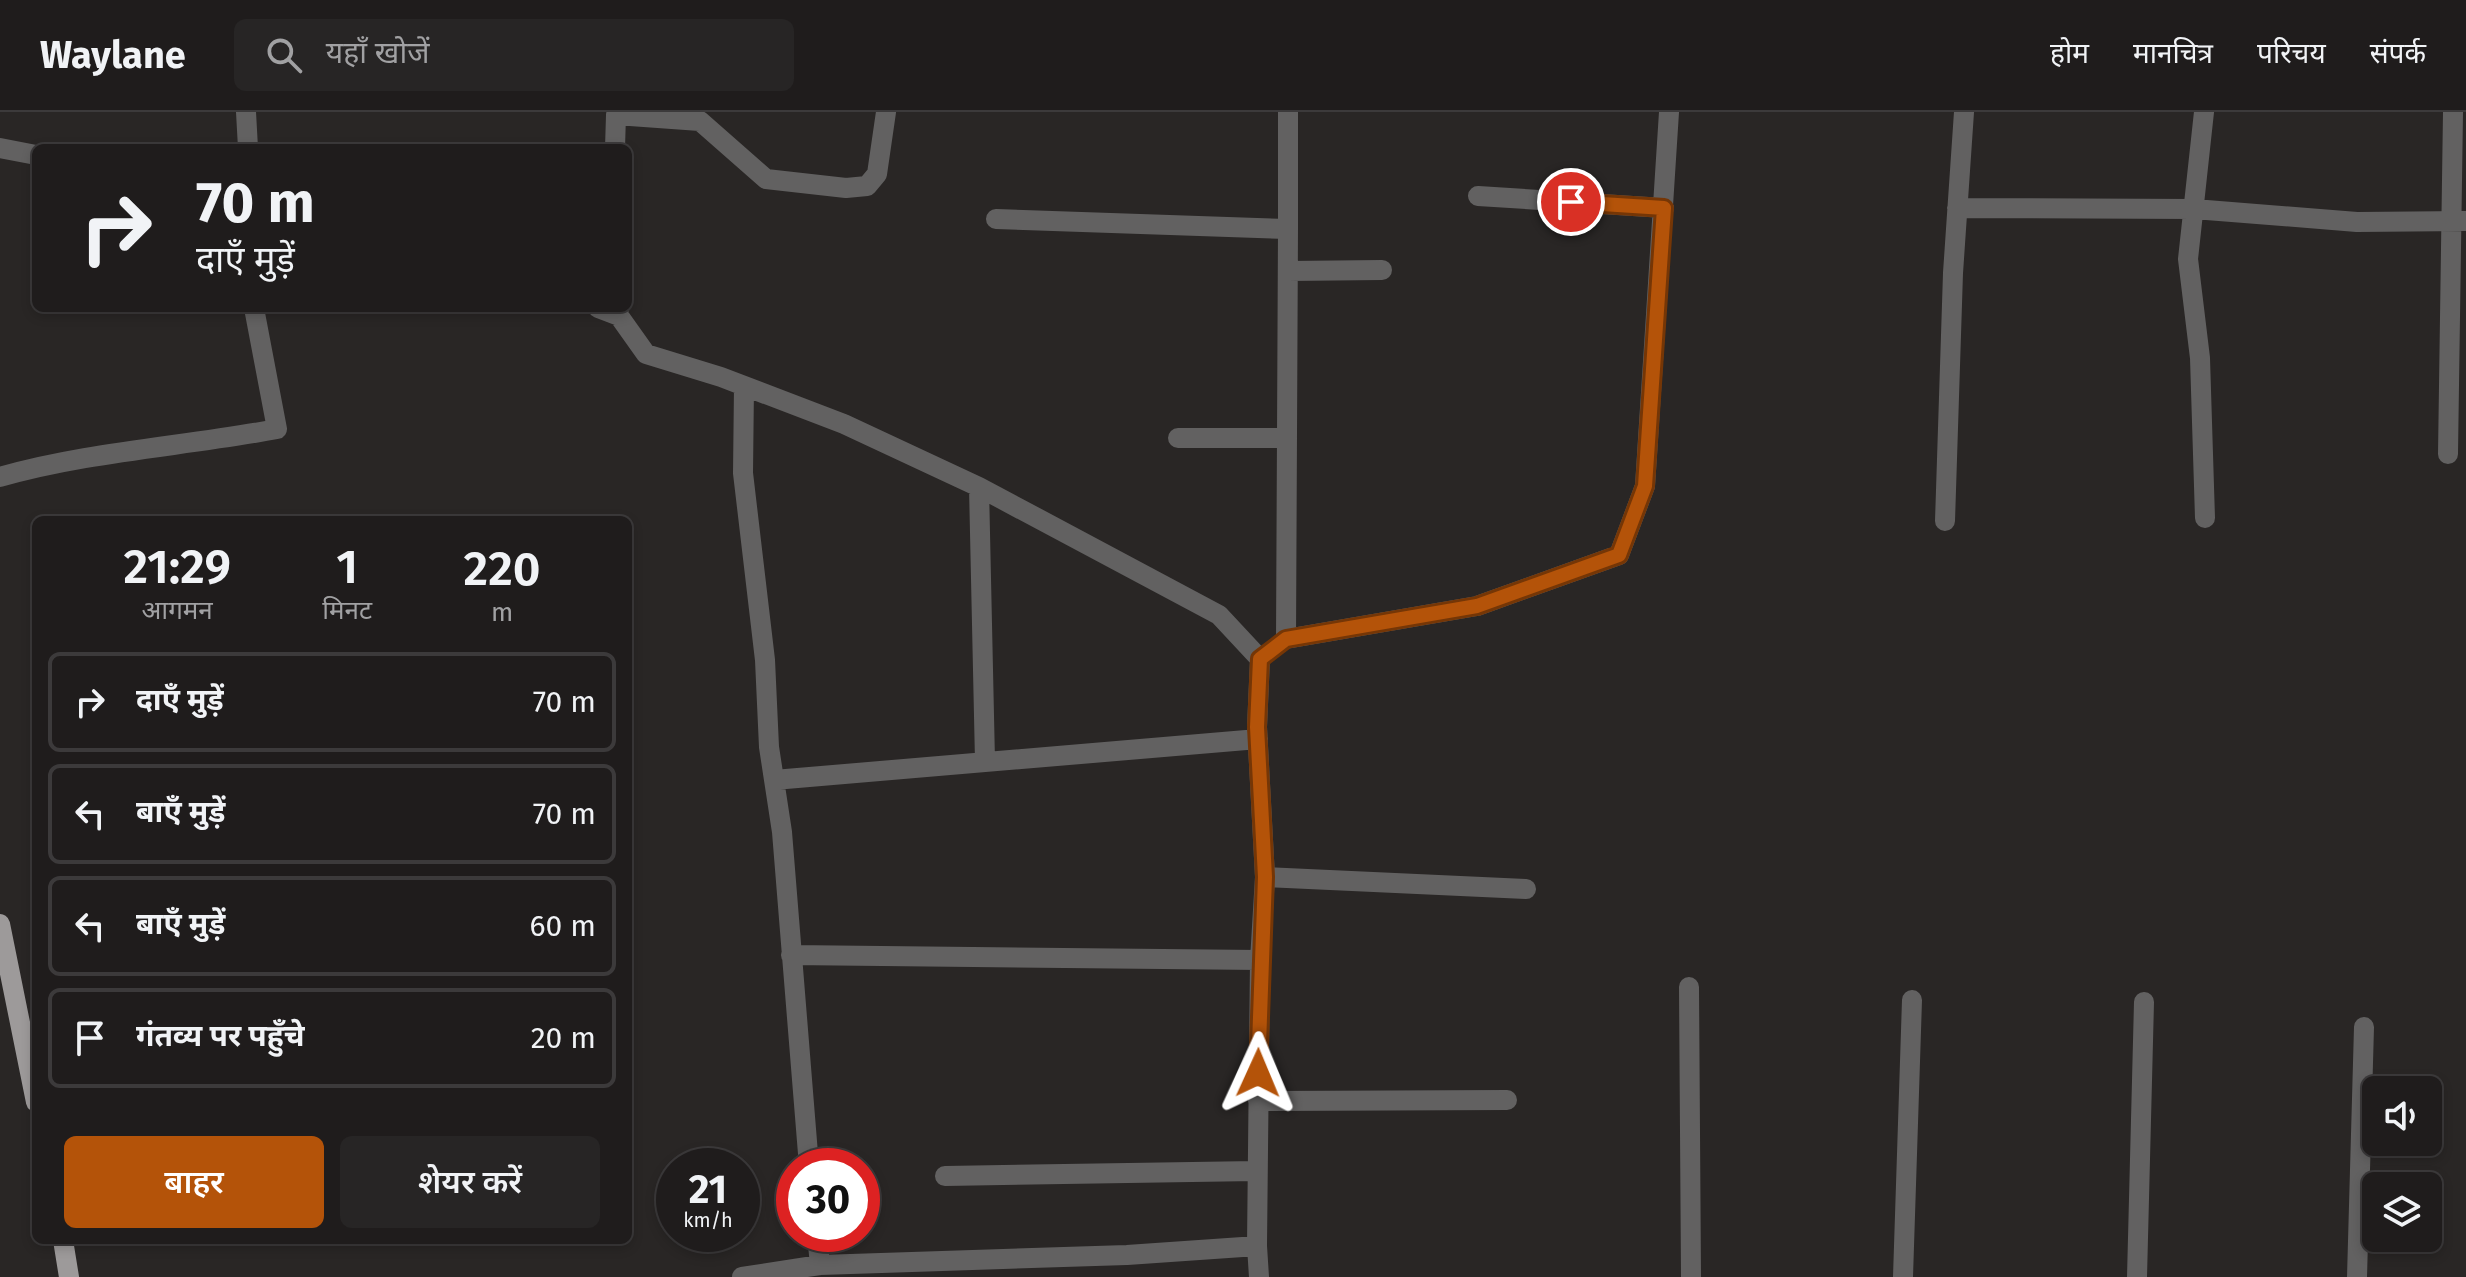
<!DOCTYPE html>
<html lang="hi">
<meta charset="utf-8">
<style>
:root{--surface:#1f1c1c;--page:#272525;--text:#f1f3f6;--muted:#a1a1a3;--line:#3c3a3b;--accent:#b45309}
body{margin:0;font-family:"Fira Sans","Noto Sans Devanagari",sans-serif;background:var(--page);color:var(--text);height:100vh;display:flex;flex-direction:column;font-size:30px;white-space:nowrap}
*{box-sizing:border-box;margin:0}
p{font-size:26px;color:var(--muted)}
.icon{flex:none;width:44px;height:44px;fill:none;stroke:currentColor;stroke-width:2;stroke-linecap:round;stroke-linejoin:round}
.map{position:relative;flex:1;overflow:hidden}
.panel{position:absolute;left:32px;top:404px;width:600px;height:728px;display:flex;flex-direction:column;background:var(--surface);border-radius:12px;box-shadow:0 4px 12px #0003,0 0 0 2px var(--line)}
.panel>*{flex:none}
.banner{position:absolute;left:32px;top:32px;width:600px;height:168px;border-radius:12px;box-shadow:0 4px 12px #0003,0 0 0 2px var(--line);background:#1f1c1c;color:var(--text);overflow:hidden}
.fabs{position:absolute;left:2362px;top:964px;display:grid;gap:16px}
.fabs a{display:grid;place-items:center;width:80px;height:80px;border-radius:12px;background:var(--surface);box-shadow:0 4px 12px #0003,0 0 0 2px var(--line);font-size:40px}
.speed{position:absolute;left:656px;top:1036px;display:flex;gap:16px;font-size:40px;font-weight:700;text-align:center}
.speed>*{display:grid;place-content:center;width:104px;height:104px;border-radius:50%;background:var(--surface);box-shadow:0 4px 12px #0003,0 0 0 2px var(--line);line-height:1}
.speed small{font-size:20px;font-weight:400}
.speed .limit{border:12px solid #d22;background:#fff;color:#111}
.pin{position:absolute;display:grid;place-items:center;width:68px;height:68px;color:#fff;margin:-34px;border:4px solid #fff;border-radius:50%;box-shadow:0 2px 8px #0007}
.me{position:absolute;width:88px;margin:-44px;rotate:1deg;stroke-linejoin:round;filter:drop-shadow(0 0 6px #0008)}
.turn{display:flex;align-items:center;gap:28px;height:168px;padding:0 32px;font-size:36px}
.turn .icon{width:104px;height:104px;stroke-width:2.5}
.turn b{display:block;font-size:56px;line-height:68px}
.eta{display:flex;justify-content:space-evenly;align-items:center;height:136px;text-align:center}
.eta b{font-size:48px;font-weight:600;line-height:56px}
.cta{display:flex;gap:16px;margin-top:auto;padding:16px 32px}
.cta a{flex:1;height:92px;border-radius:12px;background:var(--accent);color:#fff;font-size:32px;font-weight:600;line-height:92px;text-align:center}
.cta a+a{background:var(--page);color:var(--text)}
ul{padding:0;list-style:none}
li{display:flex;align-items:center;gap:24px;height:100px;margin:0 16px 12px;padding:0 16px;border:4px solid var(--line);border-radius:12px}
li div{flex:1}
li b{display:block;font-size:30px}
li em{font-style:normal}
header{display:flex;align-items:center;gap:48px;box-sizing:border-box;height:112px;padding:0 40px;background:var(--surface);border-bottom:2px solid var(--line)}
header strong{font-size:38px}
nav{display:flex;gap:44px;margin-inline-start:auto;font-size:28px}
.search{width:560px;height:72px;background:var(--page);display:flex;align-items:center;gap:20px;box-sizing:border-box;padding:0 28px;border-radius:12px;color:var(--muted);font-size:30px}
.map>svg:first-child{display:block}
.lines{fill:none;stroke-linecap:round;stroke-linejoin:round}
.street{stroke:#626161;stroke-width:20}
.primary{stroke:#9d9a9a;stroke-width:20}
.route-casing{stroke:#753606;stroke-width:20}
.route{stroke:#b45309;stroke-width:14}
</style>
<header>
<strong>Waylane</strong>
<div class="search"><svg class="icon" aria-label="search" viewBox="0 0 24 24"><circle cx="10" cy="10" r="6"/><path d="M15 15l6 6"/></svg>यहाँ खोजें</div>
<nav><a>होम</a><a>मानचित्र</a><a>परिचय</a><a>संपर्क</a></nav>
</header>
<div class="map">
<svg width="2466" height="1165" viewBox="0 0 2466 1165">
<rect width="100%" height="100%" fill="#292625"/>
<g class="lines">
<!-- street -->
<path class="street" d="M246 0 248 36
M1288 0V117
M2204 0 2188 147 2200 246 2205 406
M0 36 36 43
M615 36 616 3 700 9 766 67 846 76 867 74 877 62 886 0
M1478 84 1664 96
M1957 96 2194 97 2357 110 2466 109
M996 107 1288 117 1286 527 1477 494 1619 443 1645 374 1669 0
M1288 159 1382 158
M598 196 619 204
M618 196 619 204 646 242 721 265 844 312 979 375 1219 503 1260 547 1257 615 1265 765 1260 848 1257 1134
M744 274 743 361 765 548 769 635 782 720 809 1054
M1178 326H1287
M2448 342 2453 0
M0 365C86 340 187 334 277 317L254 196
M979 375 985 649
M1945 409 1953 161 1964 0
M774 668 1258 627
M1265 765 1526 777
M791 843 1260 848
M1689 875 1691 1165
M1258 989 1507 988
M945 1064 1256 1059
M817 1122 820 1153
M742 1165 820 1153 1127 1143 1257 1134 1259 1165
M1903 1165 1912 888
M2137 1165 2144 890
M2357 1165 2364 915"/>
<!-- primary -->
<path class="primary" d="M0 812 36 990
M63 1128 69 1165"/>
</g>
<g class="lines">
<!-- route casing -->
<g class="route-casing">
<path id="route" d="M1258 961 1265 765 1257 615 1260 547 1286 527 1477 494 1619 443 1645 374 1664 96 1571 90"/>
</g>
<!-- route -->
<use href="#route" class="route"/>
</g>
</svg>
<div class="fabs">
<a><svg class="icon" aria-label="sound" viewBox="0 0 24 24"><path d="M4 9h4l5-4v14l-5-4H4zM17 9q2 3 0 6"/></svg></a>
<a><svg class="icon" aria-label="layers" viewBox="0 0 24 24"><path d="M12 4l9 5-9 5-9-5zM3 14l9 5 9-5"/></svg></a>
</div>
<div class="speed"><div>21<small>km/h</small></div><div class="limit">30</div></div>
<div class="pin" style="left:1571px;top:90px;background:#d93025"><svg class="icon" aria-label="arrive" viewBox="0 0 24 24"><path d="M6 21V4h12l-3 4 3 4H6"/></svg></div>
<svg class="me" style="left:1258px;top:961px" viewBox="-20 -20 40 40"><path d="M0-17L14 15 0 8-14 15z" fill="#b45309" stroke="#fff" stroke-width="4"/></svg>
<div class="banner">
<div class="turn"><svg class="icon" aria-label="right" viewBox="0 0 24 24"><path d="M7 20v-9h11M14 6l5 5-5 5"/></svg><div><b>70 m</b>दाएँ मुड़ें</div></div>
</div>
<section class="panel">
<div class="eta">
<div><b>21:29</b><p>आगमन</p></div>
<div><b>1</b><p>मिनट</p></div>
<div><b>220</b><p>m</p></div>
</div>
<ul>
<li><svg class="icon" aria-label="right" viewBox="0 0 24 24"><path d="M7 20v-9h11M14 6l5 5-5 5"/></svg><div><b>दाएँ मुड़ें</b></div><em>70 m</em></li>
<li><svg class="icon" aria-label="left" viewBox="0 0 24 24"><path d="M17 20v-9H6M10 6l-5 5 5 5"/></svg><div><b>बाएँ मुड़ें</b></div><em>70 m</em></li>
<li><svg class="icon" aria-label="left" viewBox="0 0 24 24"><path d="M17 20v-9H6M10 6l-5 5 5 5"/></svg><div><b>बाएँ मुड़ें</b></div><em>60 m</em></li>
<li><svg class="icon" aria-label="arrive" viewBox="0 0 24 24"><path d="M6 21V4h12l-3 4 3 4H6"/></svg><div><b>गंतव्य पर पहुँचे</b></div><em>20 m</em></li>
</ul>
<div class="cta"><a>बाहर</a><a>शेयर करें</a></div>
</section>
</div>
